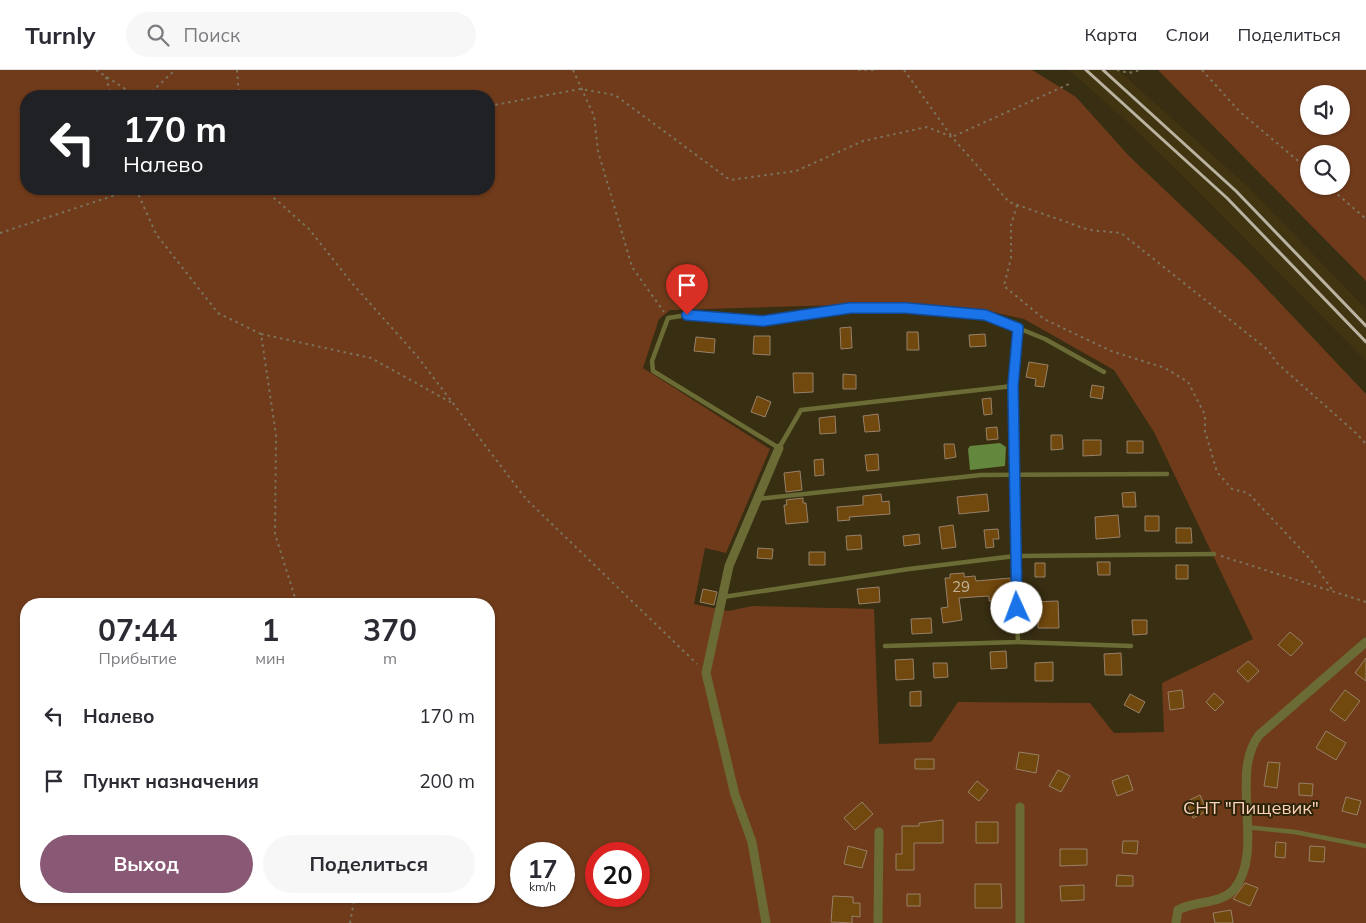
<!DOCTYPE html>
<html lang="ru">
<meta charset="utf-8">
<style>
:root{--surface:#fff;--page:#f7f7f7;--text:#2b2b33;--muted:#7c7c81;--line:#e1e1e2;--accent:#885875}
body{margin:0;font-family:Mulish,sans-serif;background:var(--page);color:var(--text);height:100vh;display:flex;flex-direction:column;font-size:19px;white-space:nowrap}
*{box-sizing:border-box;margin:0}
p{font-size:16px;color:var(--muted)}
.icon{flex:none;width:28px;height:28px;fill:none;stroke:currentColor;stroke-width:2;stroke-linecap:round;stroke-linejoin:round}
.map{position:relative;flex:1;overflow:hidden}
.panel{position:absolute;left:20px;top:528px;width:475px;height:305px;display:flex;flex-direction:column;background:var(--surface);border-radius:20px;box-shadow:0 1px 4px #0004}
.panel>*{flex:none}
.hud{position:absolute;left:20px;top:20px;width:475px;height:105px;border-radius:20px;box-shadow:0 1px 4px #0004;background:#202124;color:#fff;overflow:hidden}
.fabs{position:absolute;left:1300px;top:15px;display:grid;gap:10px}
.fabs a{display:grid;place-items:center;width:50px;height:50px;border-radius:50%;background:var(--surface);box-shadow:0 1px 4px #0004;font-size:25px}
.speed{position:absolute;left:510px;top:772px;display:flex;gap:10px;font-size:25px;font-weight:700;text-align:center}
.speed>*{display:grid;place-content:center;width:65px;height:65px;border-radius:50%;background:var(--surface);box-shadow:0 1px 4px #0004;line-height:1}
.speed small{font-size:12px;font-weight:400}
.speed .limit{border:8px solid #d22;background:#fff;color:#111}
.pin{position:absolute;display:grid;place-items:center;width:42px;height:42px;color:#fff;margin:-51px -21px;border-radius:50% 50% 50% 0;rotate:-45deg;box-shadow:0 0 5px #0007}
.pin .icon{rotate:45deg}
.me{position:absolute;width:55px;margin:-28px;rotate:358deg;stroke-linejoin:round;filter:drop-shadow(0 0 4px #0008)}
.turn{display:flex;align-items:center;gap:18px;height:105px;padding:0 20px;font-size:22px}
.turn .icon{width:65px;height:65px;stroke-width:2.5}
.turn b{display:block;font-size:35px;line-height:42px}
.eta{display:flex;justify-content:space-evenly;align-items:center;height:85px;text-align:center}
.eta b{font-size:30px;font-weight:700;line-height:35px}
.primary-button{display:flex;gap:10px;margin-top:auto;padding:10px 20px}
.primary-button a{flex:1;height:58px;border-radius:30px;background:var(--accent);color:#fff;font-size:20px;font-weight:700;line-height:58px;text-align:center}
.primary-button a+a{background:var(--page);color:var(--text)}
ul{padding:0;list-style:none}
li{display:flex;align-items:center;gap:15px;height:65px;padding:0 20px}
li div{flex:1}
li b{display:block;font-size:19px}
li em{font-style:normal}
header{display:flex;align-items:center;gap:30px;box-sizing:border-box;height:70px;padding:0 25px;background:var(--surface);border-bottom:1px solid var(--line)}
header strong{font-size:24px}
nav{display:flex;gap:28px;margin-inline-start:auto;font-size:18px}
.search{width:350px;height:45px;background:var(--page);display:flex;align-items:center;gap:12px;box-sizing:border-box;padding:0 18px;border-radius:28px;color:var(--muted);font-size:19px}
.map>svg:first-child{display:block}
.built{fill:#413511}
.green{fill:#703b1b;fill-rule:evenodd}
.water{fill:#63873c}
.building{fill:#71480d;stroke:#978168}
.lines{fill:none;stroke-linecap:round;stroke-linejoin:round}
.path{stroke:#7b735c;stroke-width:2;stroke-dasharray:2.5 4;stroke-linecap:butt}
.lane{stroke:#6b6c35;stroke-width:4.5}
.street{stroke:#6b6c35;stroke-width:9}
.rail{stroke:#bab3a1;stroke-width:3}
.route-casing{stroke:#114b97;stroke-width:12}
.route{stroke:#1a73e8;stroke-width:9}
.labels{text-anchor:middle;stroke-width:4;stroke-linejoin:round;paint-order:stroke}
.number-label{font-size:15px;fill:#c0b196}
.park-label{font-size:18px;fill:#fcd2bb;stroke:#2e2408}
</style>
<header>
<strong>Turnly</strong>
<div class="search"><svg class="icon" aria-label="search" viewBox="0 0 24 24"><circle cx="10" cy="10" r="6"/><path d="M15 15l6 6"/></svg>Поиск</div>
<nav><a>Карта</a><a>Слои</a><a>Поделиться</a></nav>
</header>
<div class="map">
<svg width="1366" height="853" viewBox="0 0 1366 853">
<rect width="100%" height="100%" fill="#382e12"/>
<!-- built -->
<path class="built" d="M1069 0H1118L1248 117 1366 239V291L1189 112 1121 46Z"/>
<!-- green -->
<path class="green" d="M0 0H1032L1076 27 1129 86 1247 198 1366 324V853H0ZM26 26H489V119H26ZM913 233 980 239 1024 249 1114 300 1154 362 1253 569 1162 613 1164 662 1114 663 1090 633 958 632 931 672 879 674 874 539 753 536 728 541 694 534 705 478 726 483 770 379 643 298 659 249 670 240ZM26 534H489V826H26ZM521 784H564V826H521ZM596 784H639V826H596Z
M1158 0H1366V211ZM1309 24H1341V56H1309ZM1309 84H1341V116H1309Z"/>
<!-- water -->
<path class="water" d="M1000 373 1006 377 1005 396 970 400 968 379 970 376Z"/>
<!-- building -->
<path class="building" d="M851 257 852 278 841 279 840 258Z
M907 262H918L919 280H907Z
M985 264 986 276 970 277 969 265Z
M754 266H770V285L753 284Z
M696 267 715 269 714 283 694 281Z
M1029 292 1048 295 1044 317 1035 316 1036 309 1026 307Z
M793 303H813V322L794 323Z
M843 304 856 305V319H843Z
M1092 315 1104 317 1102 329 1090 327Z
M757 326 771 332 765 347 751 342Z
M991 328 992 344 984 345 982 329Z
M878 344 880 361 865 362 863 346Z
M835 346 836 363 820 364 819 348Z
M997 357 998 369 987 370 986 358Z
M1051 365H1062L1063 379 1051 380Z
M1083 370H1101V385L1083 386Z
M1127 371H1143V383H1127Z
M944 374H954L956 387 945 389Z
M878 384 879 400 867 401 865 385Z
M823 389 824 405 815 406 814 390Z
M800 401 802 420 786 422 784 403Z
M1135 422 1136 437H1123L1122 423Z
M881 424 882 432 889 431 890 444 849 447 850 450 838 451 837 437 863 435V426Z
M987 424 989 441 959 444 957 427Z
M803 428V433H806L808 452 786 454 784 435H787L786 430Z
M1118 445 1120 467 1096 469 1095 447Z
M1145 446H1159V461H1145Z
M953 455 956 477 942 479 939 457Z
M1176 458H1191L1192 473H1176Z
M998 459 999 469H993L994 477 986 478 984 460Z
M919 464 920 474 904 476 903 466Z
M861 465 862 479 847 480 846 466Z
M758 478 773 479 772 489 757 488Z
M809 482H825V495H809Z
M1097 492H1110V505H1098Z
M1035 493H1045V507H1035Z
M1176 495H1188V509H1176Z
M964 503V507L975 506 976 511 1010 508 1012 529 989 531V526L959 528 962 550 943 553 941 538 948 537 945 508H950V504Z
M879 517 880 532 859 534 857 519Z
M703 519 717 522 714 535 700 532Z
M1058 531 1059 558H1038V543H1028V532Z
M931 548 932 563 912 564 911 549Z
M1132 550H1147V564L1133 565Z
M1290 562 1303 573 1291 586 1278 575Z
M1006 581 1007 598 991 599 990 582Z
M1121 583 1122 605H1105L1104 584Z
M1366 588V611L1355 603Z
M913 589 914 609 896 610 895 590Z
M1248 591 1259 601 1248 612 1237 601Z
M1053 592V611H1035V593Z
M933 593H947L948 607 934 608Z
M1182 620 1184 638 1170 640 1168 622Z
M1345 620 1360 631 1345 651 1330 640Z
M921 621V636H910V622Z
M1214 623 1224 632 1215 641 1206 632Z
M1130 624 1145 632 1139 643 1124 635Z
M1326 661 1346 673 1336 690 1316 678Z
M1019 682 1039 685 1036 703 1016 699Z
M915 689H934V699H915Z
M1268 692 1280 693 1277 718 1264 716Z
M1058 700 1070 706 1061 722 1049 716Z
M1128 705 1133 720 1117 726 1112 711Z
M977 711 988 720 979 731 968 722Z
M1299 713 1313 714 1312 726 1299 725Z
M1200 725 1207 741 1193 748 1186 732Z
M1346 727 1361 731 1357 745 1342 741Z
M862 732 873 744 855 760 844 748Z
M943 750V773H914V800H896V784H902V756H919V753Z
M976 752H998V773H976Z
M1123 771H1138L1137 784 1122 783Z
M1276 772 1286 773 1285 788 1275 787Z
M848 776 867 781 862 798 844 794Z
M1310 776 1325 777 1324 792 1309 791Z
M1060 779H1087V795L1060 796Z
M1117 805 1133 806V816H1116Z
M1245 813 1258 818 1250 836 1233 829Z
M975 814H1001L1002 838H975Z
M1084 815V830L1061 831 1060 816Z
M907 824H920V836H907Z
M833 826 853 827V833H860V847L852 846V853L831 852Z
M1231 840 1233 853H1215L1213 843Z"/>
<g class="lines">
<!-- path -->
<path class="path" d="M96 0 136 26
M237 0 239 26
M573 0 594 46 598 81 632 197 664 242
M858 0H877
M904 0 952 67 1069 14
M1117 0 1129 3 1140 0
M1202 0 1240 42 1309 100
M106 7 111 26
M147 26 175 0
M489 36 580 19 615 25 730 110 796 101 863 71 927 57 952 67 1009 132 1089 160 1121 163 1268 280 1277 293 1357 364 1366 374
M1328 116 1366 149
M136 119 156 164 218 243 261 264 276 365 275 464 297 534
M264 119 309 159 351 212 417 286 526 429 697 594
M1017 135 1011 155V188L1004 216 1044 249 1111 281 1165 298 1188 312 1205 345V361L1217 402 1232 419 1248 423 1311 490 1333 521
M0 163 134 119
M261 264 371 288 452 333
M1221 486 1366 532
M350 853 355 826"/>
<!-- lane -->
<path class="lane" d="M1018 258 1045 269 1104 302
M1013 316 801 340 779 378 653 301 652 291 668 248 687 245 763 251 849 238H906L985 245 1018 258C1009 362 1014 468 1018 572
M758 429 981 405 1167 404
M723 527 909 499 1015 486 1214 484
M885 576 1018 572 1131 576
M1246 757 1295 762 1366 776"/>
<!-- street -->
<path class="street" d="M766 853 752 772 735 725 706 603 729 496 779 378
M878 853 879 762
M1020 853V737
M1176 853 1178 840C1196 830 1222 835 1235 818 1265 779 1229 704 1259 665L1366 572"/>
<!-- rail -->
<path class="rail" d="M1086 0 1227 128 1366 272
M1103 0 1236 121 1366 256"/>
</g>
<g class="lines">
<!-- route casing -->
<g class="route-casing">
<path id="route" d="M687 245 763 251 850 238H906L985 245 1018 258 1013 316 1017 538"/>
</g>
<!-- route -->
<use href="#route" class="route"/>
</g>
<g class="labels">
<!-- number labels -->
<g class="number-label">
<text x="961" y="522">29</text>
</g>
<!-- park labels -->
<g class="park-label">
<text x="1251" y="744">СНТ "Пищевик"</text>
</g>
</g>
</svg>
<div class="fabs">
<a><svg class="icon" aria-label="sound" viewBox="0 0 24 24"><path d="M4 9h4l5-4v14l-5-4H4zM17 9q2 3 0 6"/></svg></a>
<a><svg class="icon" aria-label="search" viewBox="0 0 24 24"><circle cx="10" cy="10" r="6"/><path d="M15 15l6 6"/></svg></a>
</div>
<div class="speed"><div>17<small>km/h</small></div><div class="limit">20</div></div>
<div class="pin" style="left:687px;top:245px;background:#d93025"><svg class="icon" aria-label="arrive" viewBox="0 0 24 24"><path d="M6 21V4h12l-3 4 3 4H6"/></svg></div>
<svg class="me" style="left:1017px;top:538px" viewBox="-20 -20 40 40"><circle r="19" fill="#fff"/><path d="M0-13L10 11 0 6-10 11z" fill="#1a73e8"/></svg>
<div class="hud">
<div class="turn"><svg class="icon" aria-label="left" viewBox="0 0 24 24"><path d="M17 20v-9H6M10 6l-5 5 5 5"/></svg><div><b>170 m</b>Налево</div></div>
</div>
<section class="panel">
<div class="eta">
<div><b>07:44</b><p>Прибытие</p></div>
<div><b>1</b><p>мин</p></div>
<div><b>370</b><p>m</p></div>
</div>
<ul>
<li><svg class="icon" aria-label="left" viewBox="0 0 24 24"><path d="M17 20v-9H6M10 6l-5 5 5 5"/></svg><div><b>Налево</b></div><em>170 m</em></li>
<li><svg class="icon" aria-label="arrive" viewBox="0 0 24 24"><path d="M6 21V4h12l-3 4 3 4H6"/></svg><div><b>Пункт назначения</b></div><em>200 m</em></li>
</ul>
<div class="primary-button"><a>Выход</a><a>Поделиться</a></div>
</section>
</div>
